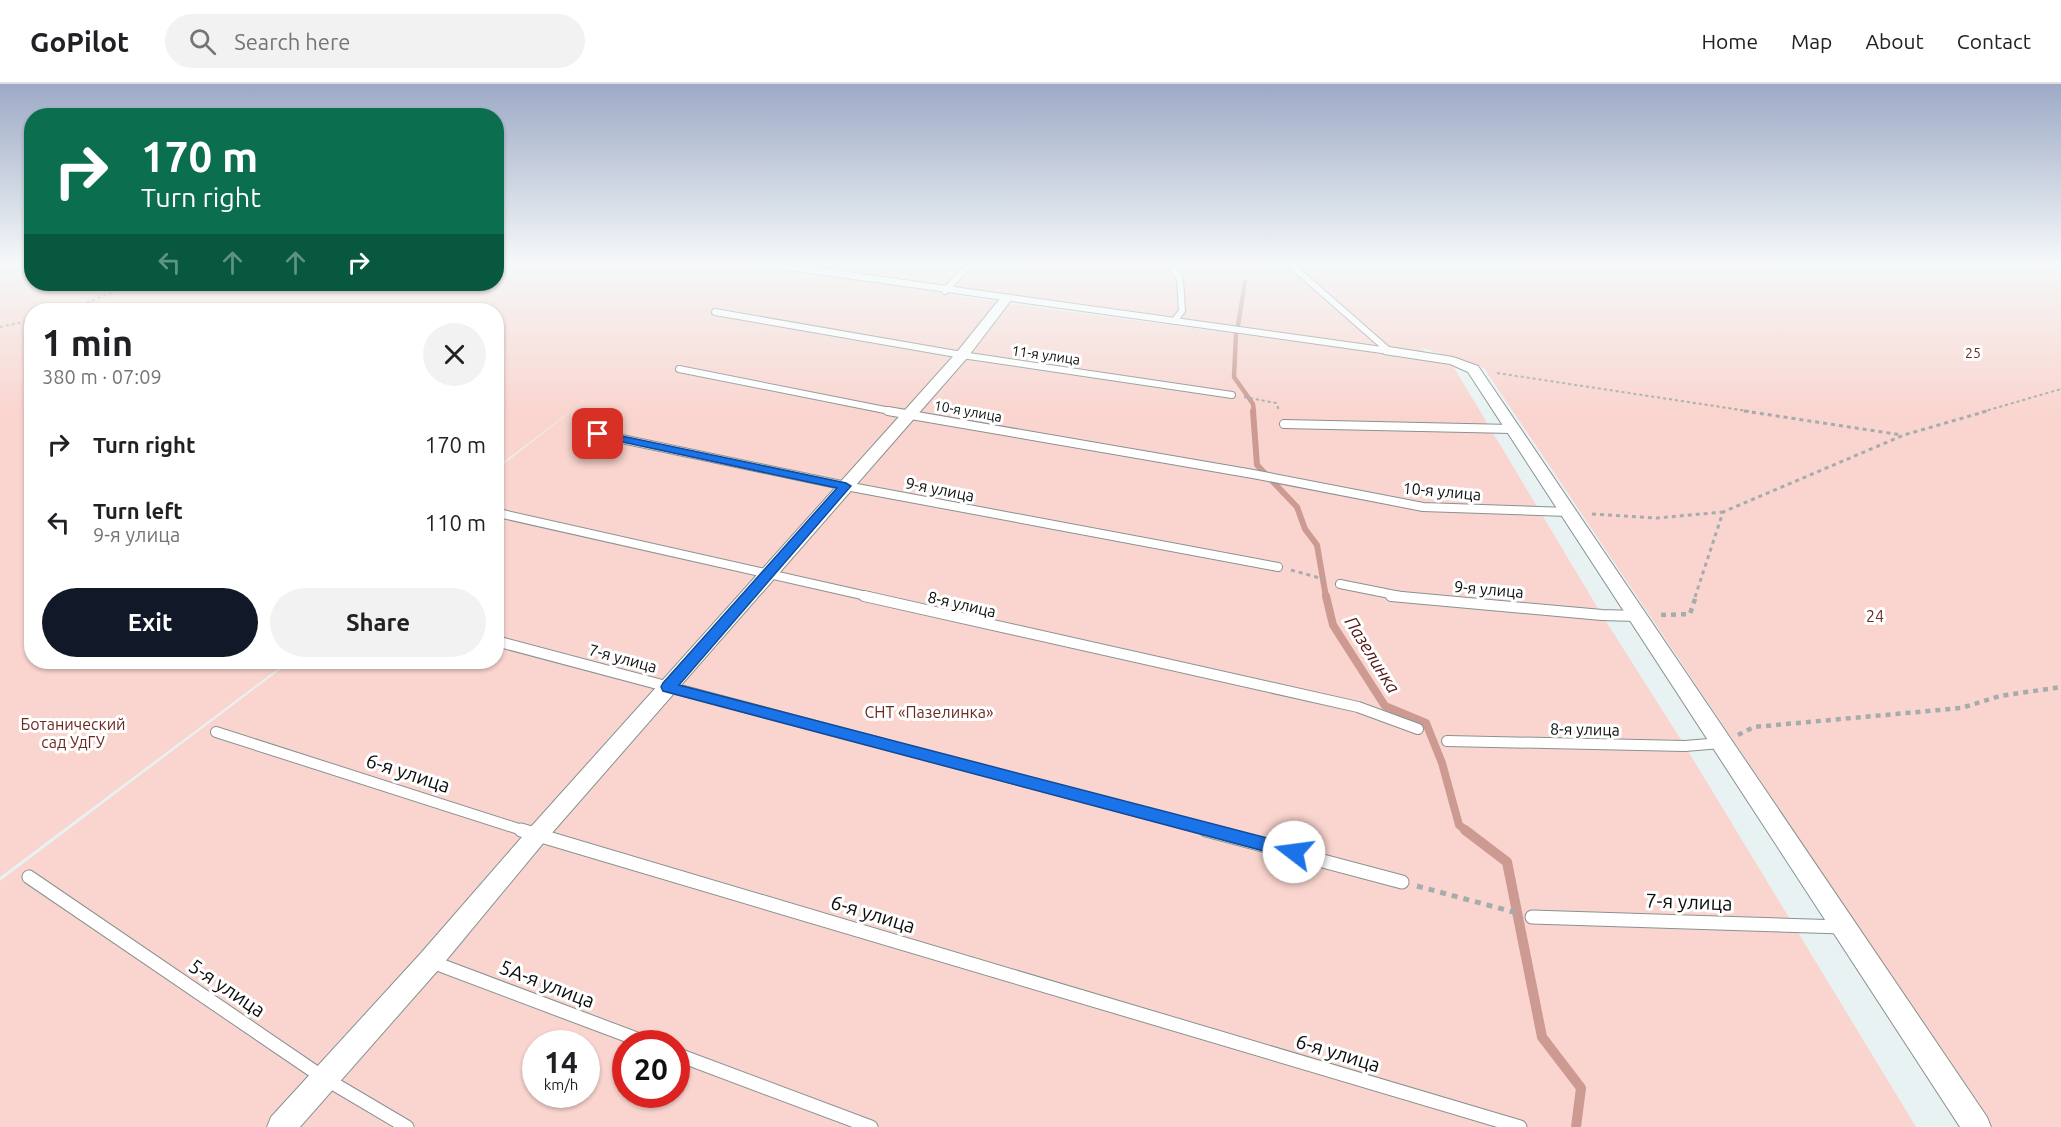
<!DOCTYPE html>
<meta charset="utf-8">
<style>
:root{--surface:#fff;--page:#f2f2f2;--text:#202124;--muted:#757577;--line:#e0e0e0;--accent:#111827}
body{margin:0;font-family:Ubuntu,sans-serif;background:var(--page);color:var(--text);height:100vh;display:flex;flex-direction:column;font-size:22px;white-space:nowrap}
*{box-sizing:border-box;margin:0}
p{font-size:20px;color:var(--muted)}
.icon{flex:none;width:33px;height:33px;fill:none;stroke:currentColor;stroke-width:2;stroke-linecap:round;stroke-linejoin:round}
.map{position:relative;flex:1;overflow:hidden}
.drawer{position:absolute;left:24px;top:219px;width:480px;height:366px;display:flex;flex-direction:column;background:var(--surface);border-radius:24px;box-shadow:0 2px 4px #0004}
.drawer>*{flex:none}
.guide{position:absolute;left:24px;top:24px;width:480px;height:183px;border-radius:24px;box-shadow:0 2px 4px #0004;background:#0b6e4f;color:#fff;overflow:hidden}
.speed{position:absolute;left:522px;top:946px;display:flex;gap:12px;font-size:30px;font-weight:700;text-align:center}
.speed>*{display:grid;place-content:center;width:78px;height:78px;border-radius:50%;background:var(--surface);box-shadow:0 2px 4px #0004;line-height:1}
.speed small{font-size:15px;font-weight:400}
.speed .limit{border:9px solid #d22;background:#fff;color:#111}
.pin{position:absolute;display:grid;place-items:center;width:51px;height:51px;color:#fff;margin:-26px;border-radius:12px;box-shadow:0 3px 9px #0006}
.me{position:absolute;width:66px;margin:-33px;rotate:285deg;stroke-linejoin:round;filter:drop-shadow(0 0 4px #0008)}
.turn{display:flex;align-items:center;gap:21px;height:126px;padding:0 18px;font-size:27px}
.turn .icon{width:78px;height:78px;stroke-width:2.5}
.turn b{display:block;font-size:42px;line-height:51px}
.lanes{display:flex;align-items:center;height:57px;padding:0 18px;background:#0003;justify-content:center;gap:30px;direction:ltr}
.lanes .off{opacity:.35}
.round{display:grid;place-items:center;flex:none;width:63px;height:63px;border-radius:32px;background:var(--page)}
.head{display:flex;align-items:center;justify-content:space-between;height:102px;padding:0 18px}
h1{font-size:36px;font-weight:600;line-height:45px}
.button{display:flex;gap:12px;margin-top:auto;padding:12px 18px}
.button a{flex:1;height:69px;border-radius:36px;background:var(--accent);color:#fff;font-size:24px;font-weight:600;line-height:69px;text-align:center}
.button a+a{background:var(--page);color:var(--text)}
ul{padding:0;list-style:none}
li{display:flex;align-items:center;gap:18px;height:78px;padding:0 18px}
li div{flex:1}
li b{display:block;font-size:22px}
li em{font-style:normal}
header{display:flex;align-items:center;gap:36px;box-sizing:border-box;height:84px;padding:0 30px;background:var(--surface);border-bottom:2px solid var(--line)}
header strong{font-size:28px}
nav{display:flex;gap:33px;margin-inline-start:auto;font-size:21px}
.search{width:420px;height:54px;background:var(--page);display:flex;align-items:center;gap:15px;box-sizing:border-box;padding:0 21px;border-radius:33px;color:var(--muted);font-size:22px}
.map>svg:first-child{display:block}
.green{fill:#fad5cf;fill-rule:evenodd}
.lines{fill:none;stroke-linecap:round;stroke-linejoin:round}
.stream-far3{stroke:#cd9a92;stroke-width:4.5}
.stream-far2{stroke:#cd9a92;stroke-width:6}
.stream-far1{stroke:#cd9a92;stroke-width:8}
.stream{stroke:#cd9a92;stroke-width:10}
.lane-far3-casing{stroke:#899191;stroke-width:8}
.lane-far2-casing{stroke:#899191;stroke-width:10}
.lane-far1-casing{stroke:#899191;stroke-width:12}
.lane-casing{stroke:#899191;stroke-width:15}
.street-casing{stroke:#899191;stroke-width:2}
.path-far3{stroke:#a5acac;stroke-width:2;stroke-dasharray:3 3;stroke-linecap:butt}
.path-far2{stroke:#a5acac;stroke-width:3;stroke-dasharray:4 4;stroke-linecap:butt}
.path-far1{stroke:#a5acac;stroke-width:4.5;stroke-dasharray:5 5;stroke-linecap:butt}
.path{stroke:#a5acac;stroke-width:5;stroke-dasharray:6 6;stroke-linecap:butt}
.lane-far3{stroke:#fff;stroke-width:6}
.lane-far2{stroke:#fff;stroke-width:8}
.lane-far1{stroke:#fff;stroke-width:10}
.lane{stroke:#fff;stroke-width:13}
.street{fill:#fff;fill-rule:evenodd}
.route{fill:#1a73e8;stroke:#114b97;stroke-width:1.5}
.labels{text-anchor:middle;stroke-width:6;stroke-linejoin:round;paint-order:stroke}
.far-park-label{font-size:14px;fill:#6b2b24;stroke:#fff}
.far-street-label{font-size:14px;fill:#0c0e0e;stroke:#fff}
.street-label{font-size:16px;fill:#0c0e0e;stroke:#fff}
.park-label{font-size:16px;fill:#6b2b24;stroke:#fff}
.water-label{font-size:18px;font-style:italic;fill:#52130f;stroke:#fff}
.near-street-label{font-size:20px;fill:#0c0e0e;stroke:#fff}
</style>
<header>
<strong>GoPilot</strong>
<div class="search"><svg class="icon" aria-label="search" viewBox="0 0 24 24"><circle cx="10" cy="10" r="6"/><path d="M15 15l6 6"/></svg>Search here</div>
<nav><a>Home</a><a>Map</a><a>About</a><a>Contact</a></nav>
</header>
<div class="map">
<svg width="2061" height="1043" viewBox="0 0 2061 1043">
<rect width="100%" height="100%" fill="#e9f2f2"/>
<!-- green -->
<path class="green" d="M0 181H31L32 200H496L497 181H2061V1043H1992L1484 284 1420 263 1435 277 1453 282 1602 531 1685 662 1916 1043H0V797L290 578H496L497 385 592 311 497 383 496 226H32V578H287L0 793ZM820 190 1328 262H1329L1004 219ZM536 960H586V1011H536ZM626 960H676V1011H626Z"/>
<g class="lines">
<!-- stream-far3 -->
<path class="stream-far3" d="M1238 241 1245 198
M1236 250 1234 293 1253 320 1254 328"/>
<!-- stream-far2 -->
<path class="stream-far2" d="M1253 327 1257 381 1297 423 1305 445 1317 461 1326 513"/>
<!-- stream-far1 -->
<path class="stream-far1" d="M1326 512 1333 541 1385 622 1426 639 1442 679 1459 741 1467 747"/>
<!-- stream -->
<path class="stream" d="M1465 746 1507 778 1542 953 1581 1004 1576 1043"/>
<!-- lane-far3 casing -->
<g class="lane-far3-casing">
<path id="lane-far3" d="M776 181 1389 267
M1170 181 1180 195 1182 227 1174 237
M1291 181 1389 267
M945 207 969 181
M715 228 962 271 1232 311
M679 285 895 328"/>
</g>
<!-- lane-far2 casing -->
<g class="lane-far2-casing">
<path id="lane-far2" d="M888 327 1253 390 1423 423 1568 428
M1284 340 1512 345
M598 350 846 402 1278 483
M498 429 871 513
M1340 500 1405 513"/>
</g>
<!-- lane-far1 casing -->
<g class="lane-far1-casing">
<path id="lane-far1" d="M864 512 1358 623 1418 645
M1391 512 1602 531 1636 532
M496 557 1211 747
M216 648 525 747
M1447 657 1685 662 1721 659"/>
</g>
<!-- lane casing -->
<g class="lane-casing">
<path id="lane" d="M521 746 1520 1043
M1206 746 1402 798
M29 793 324 994 407 1043
M1532 833 1842 843
M432 878 650 960
M676 970 871 1043"/>
</g>
<!-- street casing -->
<g class="street-casing">
<path id="street" d="M1006 211 1012 215 967 274 545 757 439 885 300 1043H267L271 1033 421 869 529 745 957 268 1002 212Z
M1389 263 1453 273 1478 282 1987 1033 1991 1043H1960L1468 288 1450 280 1384 270 1383 267 1384 264Z"/>
</g>
<!-- path-far3 -->
<path class="path-far3" d="M70 226 132 200
M0 243 32 236
M1497 289 1754 328
M1244 313 1276 319 1279 326
M1982 328 2061 305"/>
<!-- path-far2 -->
<path class="path-far2" d="M1744 327 1902 351
M1592 430 1657 434 1723 428
M1291 486 1327 496
M1695 513 1723 428 1904 351 1987 327"/>
<!-- path-far1 -->
<path class="path-far1" d="M1661 531 1690 530 1696 512
M1738 651 1754 643 1961 624 2000 612 2061 603"/>
<!-- path -->
<path class="path" d="M1417 802 1517 829"/>
<!-- lane-far3 -->
<use href="#lane-far3" class="lane-far3"/>
<!-- lane-far2 -->
<use href="#lane-far2" class="lane-far2"/>
<!-- lane-far1 -->
<use href="#lane-far1" class="lane-far1"/>
<!-- lane -->
<use href="#lane" class="lane"/>
<!-- street -->
<use href="#street" class="street"/>
</g>
<!-- sky -->
<linearGradient id="sky" x2="0" y2="1"><stop stop-color="#9daac6"/><stop offset="0.55" stop-color="#f5f9f9"/><stop offset="1" stop-color="#f5f9f9" stop-opacity="0"/></linearGradient>
<rect width="2061" height="328" fill="url(#sky)"/>
<!-- route -->
<path class="route" d="M598 347 846 399 851 402 679 601 1294 761 1301 763 1303 768 1301 773 1294 775 663 607 661 603 663 599 837 404 594 352V348Z"/>
<g class="labels">
<!-- far-park labels -->
<g class="far-park-label">
<text x="1973" y="274">25</text>
</g>
<!-- far-street labels -->
<g class="far-street-label">
<text transform="translate(1046 271) rotate(8)" y="5">11-я улица</text>
<text transform="translate(968 327) rotate(10)" y="5">10-я улица</text>
</g>
<!-- street labels -->
<g class="street-label">
<text transform="translate(940 405) rotate(11)" y="6">9-я улица</text>
<text transform="translate(1442 407) rotate(5)" y="6">10-я улица</text>
<text transform="translate(1489 505) rotate(5)" y="6">9-я улица</text>
<text transform="translate(962 520) rotate(13)" y="6">8-я улица</text>
<text transform="translate(623 574) rotate(15)" y="6">7-я улица</text>
<text transform="translate(1585 645) rotate(1)" y="6">8-я улица</text>
</g>
<!-- park labels -->
<g class="park-label">
<text x="1875" y="538">24</text>
<text x="929" y="634">СНТ «Пазелинка»</text>
<text x="73" y="646">Ботанический<tspan x="73" dy="18">сад УдГУ</tspan></text>
</g>
<!-- water labels -->
<g class="water-label">
<text transform="translate(1372 571) rotate(58)" y="6">Пазелинка</text>
</g>
<!-- near-street labels -->
<g class="near-street-label">
<text transform="translate(408 689) rotate(18)" y="7">6-я улица</text>
<text transform="translate(1689 818) rotate(2)" y="7">7-я улица</text>
<text transform="translate(873 830) rotate(17)" y="7">6-я улица</text>
<text transform="translate(547 900) rotate(21)" y="7">5А-я улица</text>
<text transform="translate(227 904) rotate(34)" y="7">5-я улица</text>
<text transform="translate(1338 969) rotate(17)" y="7">6-я улица</text>
</g>
</g>
</svg>
<div class="speed"><div>14<small>km/h</small></div><div class="limit">20</div></div>
<div class="pin" style="left:598px;top:350px;background:#d93025"><svg class="icon" aria-label="arrive" viewBox="0 0 24 24"><path d="M6 21V4h12l-3 4 3 4H6"/></svg></div>
<svg class="me" style="left:1294px;top:768px" viewBox="-20 -20 40 40"><circle r="19" fill="#fff"/><path d="M0-13L10 11 0 6-10 11z" fill="#1a73e8"/></svg>
<div class="guide">
<div class="turn"><svg class="icon" aria-label="right" viewBox="0 0 24 24"><path d="M7 20v-9h11M14 6l5 5-5 5"/></svg><div><b>170 m</b>Turn right</div></div>
<div class="lanes"><svg class="icon off" aria-label="left" viewBox="0 0 24 24"><path d="M17 20v-9H6M10 6l-5 5 5 5"/></svg><svg class="icon off" aria-label="ahead" viewBox="0 0 24 24"><path d="M12 20V5M6 11l6-6 6 6"/></svg><svg class="icon off" aria-label="ahead" viewBox="0 0 24 24"><path d="M12 20V5M6 11l6-6 6 6"/></svg><svg class="icon" aria-label="right" viewBox="0 0 24 24"><path d="M7 20v-9h11M14 6l5 5-5 5"/></svg></div>
</div>
<section class="drawer">
<div class="head"><div><h1>1 min</h1><p>380 m · 07:09</p></div><a class="round"><svg class="icon" aria-label="close" viewBox="0 0 24 24"><path d="M6 6l12 12M18 6L6 18"/></svg></a></div>
<ul>
<li><svg class="icon" aria-label="right" viewBox="0 0 24 24"><path d="M7 20v-9h11M14 6l5 5-5 5"/></svg><div><b>Turn right</b></div><em>170 m</em></li>
<li><svg class="icon" aria-label="left" viewBox="0 0 24 24"><path d="M17 20v-9H6M10 6l-5 5 5 5"/></svg><div><b>Turn left</b><p>9-я улица</p></div><em>110 m</em></li>
</ul>
<div class="button"><a>Exit</a><a>Share</a></div>
</section>
</div>
